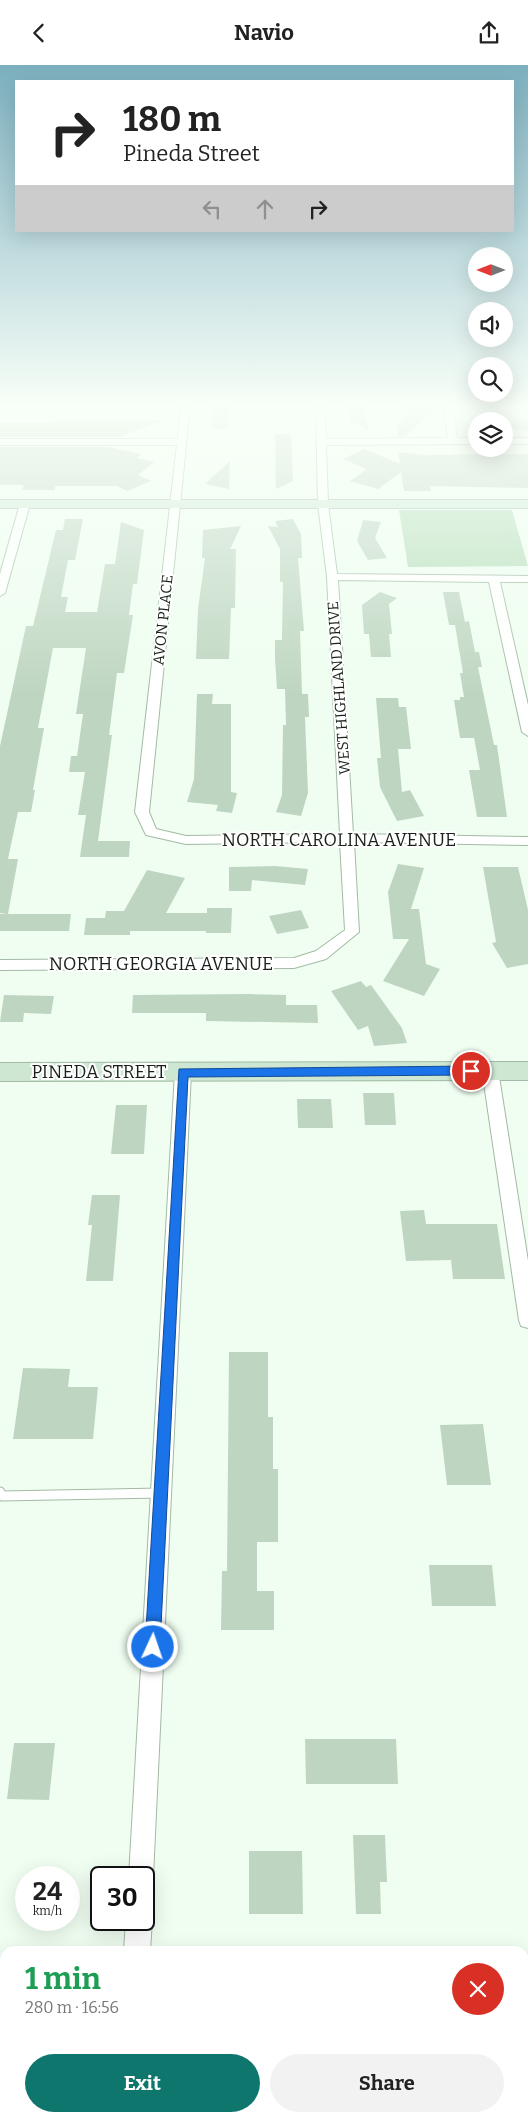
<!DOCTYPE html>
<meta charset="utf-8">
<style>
:root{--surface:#fff;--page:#f2f2f2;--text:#222;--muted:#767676;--accent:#0f766e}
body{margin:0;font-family:Bitter,serif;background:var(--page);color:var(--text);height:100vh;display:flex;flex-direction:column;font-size:19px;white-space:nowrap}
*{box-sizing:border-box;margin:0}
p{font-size:16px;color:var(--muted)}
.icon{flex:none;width:28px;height:28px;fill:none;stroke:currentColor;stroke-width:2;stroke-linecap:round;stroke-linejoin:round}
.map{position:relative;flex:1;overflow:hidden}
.side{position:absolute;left:0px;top:1881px;width:529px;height:176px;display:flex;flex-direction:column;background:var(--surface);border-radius:15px 15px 0 0;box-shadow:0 5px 20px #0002}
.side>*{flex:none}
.hud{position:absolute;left:15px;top:15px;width:499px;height:152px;border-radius:0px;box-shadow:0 5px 20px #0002;background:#fff;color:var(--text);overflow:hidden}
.needle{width:32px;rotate:270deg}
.fabs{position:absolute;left:468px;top:182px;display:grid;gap:10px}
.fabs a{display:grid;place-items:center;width:45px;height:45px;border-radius:50%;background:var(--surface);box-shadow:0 5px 20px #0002;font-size:25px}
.speed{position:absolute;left:15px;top:1801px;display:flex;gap:10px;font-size:25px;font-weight:700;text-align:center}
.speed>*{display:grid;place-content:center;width:65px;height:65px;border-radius:50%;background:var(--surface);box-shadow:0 5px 20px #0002;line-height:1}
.speed small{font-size:12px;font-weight:400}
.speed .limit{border:2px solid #111;border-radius:8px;background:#fff;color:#111}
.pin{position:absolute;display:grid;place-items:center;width:42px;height:42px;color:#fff;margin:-21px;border:2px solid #fff;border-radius:50%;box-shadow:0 1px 5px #0007}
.me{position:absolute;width:55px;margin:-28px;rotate:3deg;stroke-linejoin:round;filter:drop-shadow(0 0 4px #0008)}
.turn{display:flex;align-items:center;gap:18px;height:105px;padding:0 25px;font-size:22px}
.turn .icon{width:65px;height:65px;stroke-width:2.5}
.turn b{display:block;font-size:35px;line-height:42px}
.lanes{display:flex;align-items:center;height:48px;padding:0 25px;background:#0003;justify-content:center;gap:25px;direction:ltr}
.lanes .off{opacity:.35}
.round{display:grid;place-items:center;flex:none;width:52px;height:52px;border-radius:26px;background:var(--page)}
.overview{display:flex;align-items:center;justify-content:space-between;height:85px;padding:0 25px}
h1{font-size:30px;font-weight:700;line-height:38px;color:#1e9e55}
.action{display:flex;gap:10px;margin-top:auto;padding:10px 25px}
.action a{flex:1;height:58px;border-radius:30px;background:var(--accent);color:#fff;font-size:20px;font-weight:700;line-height:58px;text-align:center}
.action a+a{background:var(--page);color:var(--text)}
header{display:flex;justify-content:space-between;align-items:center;height:65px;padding:0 25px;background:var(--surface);font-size:22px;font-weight:700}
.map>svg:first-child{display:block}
.green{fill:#b5ddba}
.building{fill:#bed6c1}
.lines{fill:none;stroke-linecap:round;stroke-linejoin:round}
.lane-casing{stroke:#a3baa5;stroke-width:11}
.street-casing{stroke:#a3baa5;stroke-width:2}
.secondary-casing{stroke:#a3baa5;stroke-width:2}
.lane{stroke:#fff;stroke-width:9}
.street{fill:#fff;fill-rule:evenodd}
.secondary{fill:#cee7d3;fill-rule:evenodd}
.route{fill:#1a73e8;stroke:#114b97}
.labels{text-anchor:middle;stroke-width:4;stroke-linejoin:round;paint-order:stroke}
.far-street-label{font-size:15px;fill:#19221a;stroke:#fff}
.street-label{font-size:18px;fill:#19221a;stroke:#fff}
</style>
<header><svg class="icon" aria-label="back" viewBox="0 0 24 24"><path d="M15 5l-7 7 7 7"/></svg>Navio<svg class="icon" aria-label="share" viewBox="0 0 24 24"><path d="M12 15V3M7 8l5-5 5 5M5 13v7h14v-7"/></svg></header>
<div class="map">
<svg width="528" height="2057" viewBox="0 0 528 2057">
<rect width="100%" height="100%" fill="#effef0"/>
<!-- green -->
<path class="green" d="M399 445H512L528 501 408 502Z"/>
<!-- building -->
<path class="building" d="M213 341H229L228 364H212Z
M348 341H365L368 365 350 356Z
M406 341H438L406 371 398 372 397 359 407 350Z
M484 341H493L528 356V367L504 363V356H477Z
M55 355H160V356L119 372H0V358H54Z
M275 369H291L293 416 276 424Z
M0 382H108L141 389 137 393 154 397 138 410 151 416 127 426 117 421H55V425H22L24 420H0Z
M364 384 400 399 398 387 423 390 528 389V423L430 421 431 426H404L401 407 378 424 350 416 367 404 343 394Z
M230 396 229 424 205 419Z
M65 454H83L75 495H68L61 532H68L65 547H97L105 499H115L121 457 144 465 137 519H133L129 550H133L124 608H117L109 670H112L98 776H130L129 792H80L86 750H78L85 707H69L71 691H77L83 649H76L86 583H53L38 663H44L33 725H35L31 747H18L8 794H18L8 849H71L69 866H0V849H7L0 848V681L26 561H33L56 465H63Z
M293 454 301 469 302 493H298L304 566H300L302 629H308L309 652H305L308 728 301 751 276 747 282 730 283 660H286L285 624H277L275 593V575H282L283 517H280V484L268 461 278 462 275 456Z
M363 455 381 457 375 473 387 493 368 495 357 476Z
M241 461 230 484H236L235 543H231L229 594H196L198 544 205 493H202L203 465Z
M380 527 397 533 389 539 392 569H389L391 592H371L369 569H364L362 540Z
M443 527H459L465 557 469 556 475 587H479L482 602H478L494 680H497L507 752H477L469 705H480L474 673H460L454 635H460V632H464L460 608H463L455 560H449Z
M197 629H213L212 639H231V727L237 728 232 748 216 746 218 740 187 737 194 714Z
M376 633H398L399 642H406L411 684H398L402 727 410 725 424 751 397 756 380 722 377 693H381Z
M398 799 424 803 411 844H419L426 899 440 904 424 931 383 916 409 874H393L388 827Z
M275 801 308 804 305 820 252 815 251 826H229V802Z
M483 802H518L528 845V899L507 903 492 878 496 877Z
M147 805 185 813 166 848H207V843H232L231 868H206V866H130V870H84L86 853H105L106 846H124Z
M301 845 309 863 277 869 269 851Z
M361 916 366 922 371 920 402 963 407 978 374 981 368 961 358 965 331 926Z
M249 929 286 930V940H317L318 958 206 956V948H132L133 930Z
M4 930 54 931 51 949 24 948 23 957H0Z
M363 1028H394L396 1060H365Z
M297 1034H331L333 1063H298Z
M116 1040H147L144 1089H111Z
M92 1130H120L113 1216H86L92 1160H88Z
M424 1145 426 1159H497L505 1214H453L451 1195 406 1196 400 1146Z
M229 1287H268V1352H273V1404H278V1477H257V1526H274V1565H221L222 1506H227Z
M23 1303 70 1304 68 1322H98L93 1374H13Z
M483 1359 491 1420H447L440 1360Z
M429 1500H492L496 1541H432Z
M305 1674H396L398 1719H306Z
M14 1678H55L49 1735 7 1734Z
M353 1770H385L387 1817H380L381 1849H356Z
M249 1786H302L303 1849H249Z"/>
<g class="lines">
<!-- lane casing -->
<g class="lane-casing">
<path id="lane" d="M0 1427 2 1431 161 1428"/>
</g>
<!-- street casing -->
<g class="street-casing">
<path id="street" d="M181 341H190L149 747 156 764 186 771 340 769 327 512 318 439 316 341H324L326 374 448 373 443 341H452L457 373H476V379L326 380 328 439 337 509 528 511V517H500L528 640V671L522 667 489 517 338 515 353 769 528 772V780L354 777 359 867 326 894 294 903 0 905V895L294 893 316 886 345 865 340 777 186 779 146 770 135 747 177 380H0V374H178Z
M504 373H528V379H504Z
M25 436 30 439 5 528 0 531V509L20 439Z
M490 999 496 1001 498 1005 528 1196V1263L521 1261 519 1255 482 1005 484 1001Z
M183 1001 189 1003 191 1007 153 1812 150 1821 144 1823V1812H129L175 1007 177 1003Z
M144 1844 148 1846 152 1855 150 1886H124L126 1855H144Z
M114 2052H142V2057H114Z"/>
</g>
<!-- secondary casing -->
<g class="secondary-casing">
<path id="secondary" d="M0 435H528V443H0Z
M528 997V1015L0 1016V998Z"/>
</g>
<!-- lane -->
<use href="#lane" class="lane"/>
<!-- street -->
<use href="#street" class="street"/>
<!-- secondary -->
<use href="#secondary" class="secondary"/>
</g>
<!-- sky -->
<linearGradient id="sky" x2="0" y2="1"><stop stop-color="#7cb0bf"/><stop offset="0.54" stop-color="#f8fff8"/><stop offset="1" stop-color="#f8fff8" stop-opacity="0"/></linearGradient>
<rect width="528" height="629" fill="url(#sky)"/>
<!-- route -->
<path class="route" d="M471 1001 477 1006 471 1010 188 1012 160 1582 158 1587 153 1589 147 1587 145 1582 179 1004Z"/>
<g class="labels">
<!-- far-street labels -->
<g class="far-street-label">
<text transform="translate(163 555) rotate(-84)" y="5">AVON PLACE</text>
<text transform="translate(339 623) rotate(-94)" y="5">WEST HIGHLAND DRIVE</text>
</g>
<!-- street labels -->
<g class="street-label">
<text x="339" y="781">NORTH CAROLINA AVENUE</text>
<text x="161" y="905">NORTH GEORGIA AVENUE</text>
<text x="99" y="1013">PINEDA STREET</text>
</g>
</g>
</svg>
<div class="fabs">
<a><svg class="needle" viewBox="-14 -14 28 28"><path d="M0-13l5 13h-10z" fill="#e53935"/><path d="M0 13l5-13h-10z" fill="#767676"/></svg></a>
<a><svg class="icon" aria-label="sound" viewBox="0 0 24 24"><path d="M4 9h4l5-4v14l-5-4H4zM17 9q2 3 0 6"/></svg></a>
<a><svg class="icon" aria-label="search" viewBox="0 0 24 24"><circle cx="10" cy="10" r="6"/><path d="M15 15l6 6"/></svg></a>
<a><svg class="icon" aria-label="layers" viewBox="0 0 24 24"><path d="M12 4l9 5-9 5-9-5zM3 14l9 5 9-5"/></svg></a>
</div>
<div class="speed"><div>24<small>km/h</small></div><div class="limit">30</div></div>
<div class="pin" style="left:471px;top:1006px;background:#d93025"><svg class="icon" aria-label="arrive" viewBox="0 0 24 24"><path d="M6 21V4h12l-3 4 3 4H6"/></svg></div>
<svg class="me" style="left:153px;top:1582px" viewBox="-20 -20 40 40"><circle r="17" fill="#1a73e8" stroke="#fff" stroke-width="3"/><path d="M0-11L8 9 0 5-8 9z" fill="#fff"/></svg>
<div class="hud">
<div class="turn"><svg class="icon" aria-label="right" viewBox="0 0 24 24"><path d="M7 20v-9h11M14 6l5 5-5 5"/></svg><div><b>180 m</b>Pineda Street</div></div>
<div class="lanes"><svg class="icon off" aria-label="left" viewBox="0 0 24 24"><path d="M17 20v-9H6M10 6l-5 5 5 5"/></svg><svg class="icon off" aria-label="ahead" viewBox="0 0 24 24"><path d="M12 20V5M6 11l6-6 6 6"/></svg><svg class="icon" aria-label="right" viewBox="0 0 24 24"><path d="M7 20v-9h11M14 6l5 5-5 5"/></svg></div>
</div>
<section class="side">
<div class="overview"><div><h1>1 min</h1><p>280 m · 16:56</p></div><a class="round" style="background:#d93025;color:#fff"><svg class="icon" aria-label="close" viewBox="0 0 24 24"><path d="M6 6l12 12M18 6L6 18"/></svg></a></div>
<div class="action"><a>Exit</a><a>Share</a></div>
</section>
</div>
